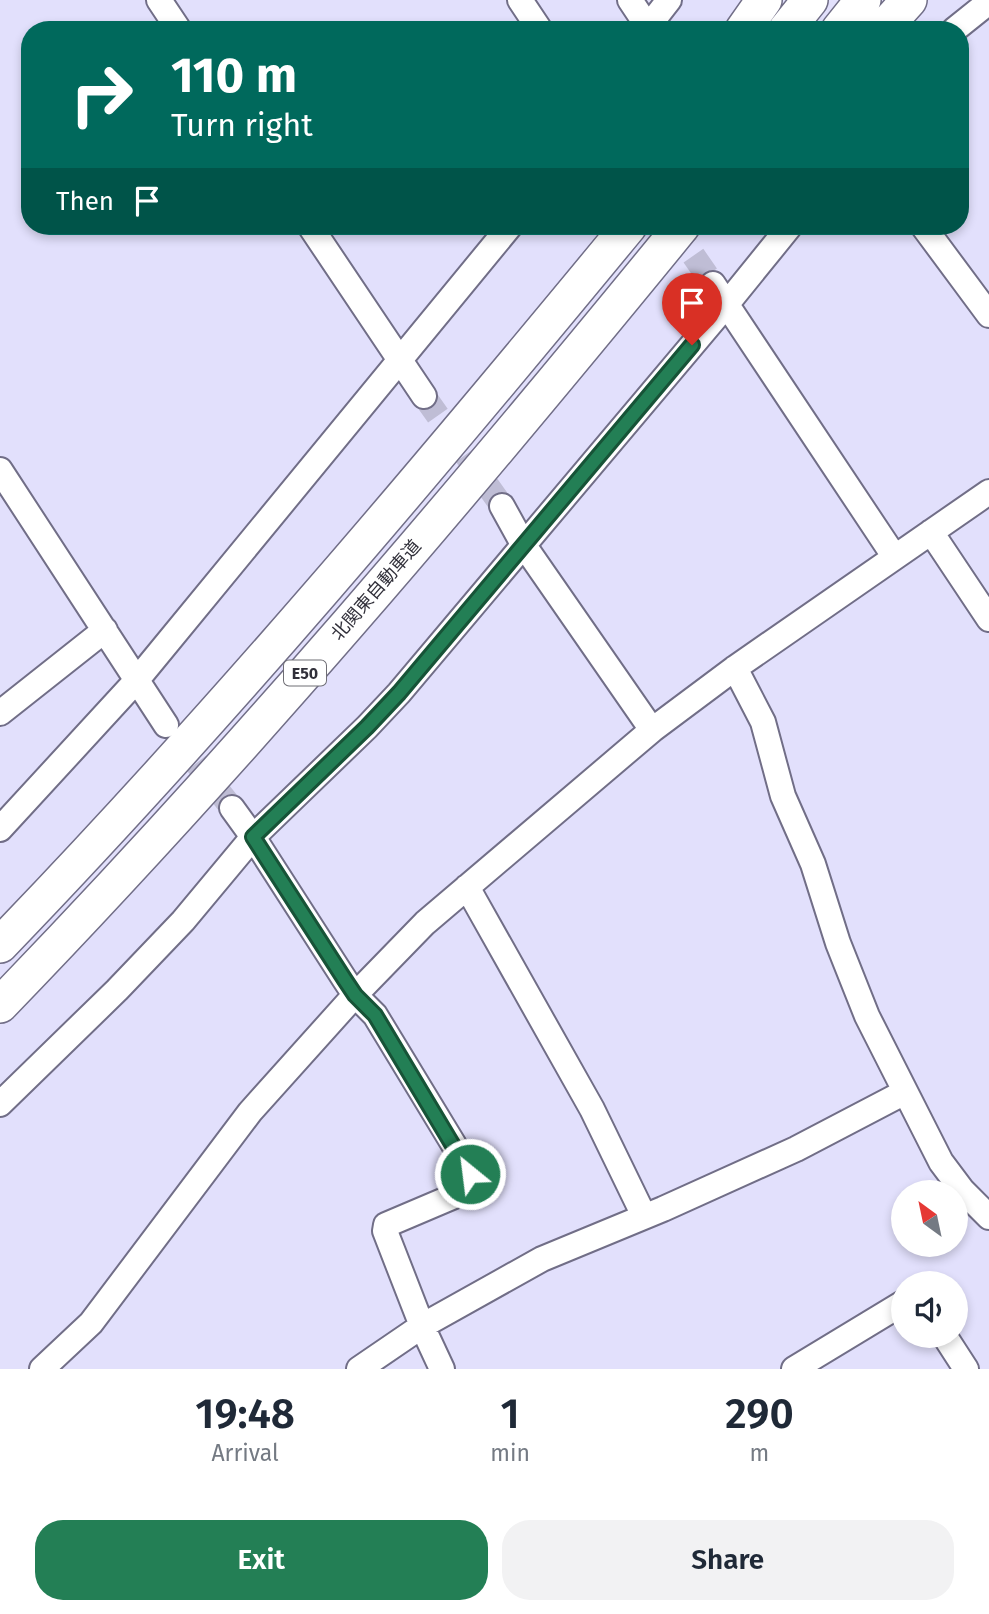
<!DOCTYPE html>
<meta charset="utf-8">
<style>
:root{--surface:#fff;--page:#f2f2f3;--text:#1f2937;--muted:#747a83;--accent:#237f55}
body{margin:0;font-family:"Fira Sans","Noto Sans JP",sans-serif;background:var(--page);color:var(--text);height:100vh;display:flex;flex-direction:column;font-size:26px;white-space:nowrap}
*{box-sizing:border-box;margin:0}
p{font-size:23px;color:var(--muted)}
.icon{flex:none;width:38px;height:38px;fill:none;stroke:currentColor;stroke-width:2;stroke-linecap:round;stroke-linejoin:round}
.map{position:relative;height:1369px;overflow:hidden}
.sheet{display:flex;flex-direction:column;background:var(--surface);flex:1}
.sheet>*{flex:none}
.hud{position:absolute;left:21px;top:21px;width:948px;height:214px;border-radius:28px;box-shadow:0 4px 10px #0003;background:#00695c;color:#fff;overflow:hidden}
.needle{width:46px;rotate:327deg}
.controls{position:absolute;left:891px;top:1180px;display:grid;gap:14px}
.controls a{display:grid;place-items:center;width:77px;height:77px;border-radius:50%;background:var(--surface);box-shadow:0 4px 10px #0003;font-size:35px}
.pin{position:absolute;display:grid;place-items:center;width:60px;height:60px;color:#fff;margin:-72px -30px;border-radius:50% 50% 50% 0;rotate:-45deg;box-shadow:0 0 7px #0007}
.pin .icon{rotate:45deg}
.me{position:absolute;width:77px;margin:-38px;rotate:331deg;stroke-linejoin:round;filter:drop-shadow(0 0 5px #0008)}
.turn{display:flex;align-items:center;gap:24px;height:147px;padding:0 35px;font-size:32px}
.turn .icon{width:91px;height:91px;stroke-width:2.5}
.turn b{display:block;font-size:49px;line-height:60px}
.then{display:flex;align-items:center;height:66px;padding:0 35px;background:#0003;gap:14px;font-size:26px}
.eta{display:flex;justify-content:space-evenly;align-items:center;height:119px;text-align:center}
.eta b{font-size:42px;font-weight:600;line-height:49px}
.primary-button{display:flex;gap:14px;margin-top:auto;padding:14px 35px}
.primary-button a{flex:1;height:80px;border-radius:28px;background:var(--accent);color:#fff;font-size:28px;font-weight:600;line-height:80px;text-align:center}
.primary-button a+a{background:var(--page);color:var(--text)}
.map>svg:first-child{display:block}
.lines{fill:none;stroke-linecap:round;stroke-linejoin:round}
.minor-tunnel{stroke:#bfbdd5;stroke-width:24;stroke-dasharray:24 12;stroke-linecap:butt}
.minor-casing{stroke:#716e87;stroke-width:28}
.highway-casing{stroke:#716e87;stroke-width:38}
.minor{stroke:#fff;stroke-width:24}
.highway{stroke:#fff;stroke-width:35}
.route-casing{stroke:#175337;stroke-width:18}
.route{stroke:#237f55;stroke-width:12}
.labels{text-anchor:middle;stroke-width:7;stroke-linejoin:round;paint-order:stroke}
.shield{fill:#fff;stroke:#6f6e75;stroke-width:2}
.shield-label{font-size:16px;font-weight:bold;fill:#31303a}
.street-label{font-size:18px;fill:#31303a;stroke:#fff}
</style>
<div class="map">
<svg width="989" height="1369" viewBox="0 0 989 1369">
<rect width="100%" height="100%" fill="#e2e0fc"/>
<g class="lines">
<!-- minor-tunnel -->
<path class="minor-tunnel" d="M673 226 713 284
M424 396 502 506
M174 735 232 808"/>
<!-- minor casing -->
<g class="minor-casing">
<path id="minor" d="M159 0 179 30
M520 0 540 30
M630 0 648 27 669 0
M954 30 989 2
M310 226 424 396
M923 226 989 315
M713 284 894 556
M0 470 166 725
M502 506 523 544 652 730
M931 532 989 619
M735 668 763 722 783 796 813 864 838 943 867 1016 941 1162 962 1190 989 1217
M0 713 105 630
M232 808 253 837 345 980 355 995 375 1015 468 1168 469 1181 459 1194 386 1225 385 1231 422 1326 442 1369
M0 829 136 681 510 226
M467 887 592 1109 644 1216
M0 1104 117 990 183 921 253 837 367 727 399 693 726 305 790 226
M944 1335 966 1369
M42 1369 91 1323 250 1112 355 995 425 923 652 730 735 668 989 492
M359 1369 422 1326 542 1259 663 1209 796 1149 905 1092
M794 1369 903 1303"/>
</g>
<!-- highway casing -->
<g class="highway-casing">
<path id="highway" d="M743 30 764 0
M786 30 810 0
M839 30 863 0
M882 30 909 0
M0 945C221 716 427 471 629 226
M0 1005C240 757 464 493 682 226"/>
</g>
<!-- minor -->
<use href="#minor" class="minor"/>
<!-- highway -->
<use href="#highway" class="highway"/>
</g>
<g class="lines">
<!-- route casing -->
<g class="route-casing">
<path id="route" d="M470 1174 375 1015 355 995 345 980 253 837 367 727 399 693 692 345"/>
</g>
<!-- route -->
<use href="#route" class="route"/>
</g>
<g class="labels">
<!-- shield labels -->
<rect class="shield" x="284" y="660.5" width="42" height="25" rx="5"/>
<g class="shield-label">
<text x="305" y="679">E50</text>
</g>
<!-- street labels -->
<g class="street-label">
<text transform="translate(376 590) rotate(-49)" y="6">北関東自動車道</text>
</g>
</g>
</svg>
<div class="controls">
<a><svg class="needle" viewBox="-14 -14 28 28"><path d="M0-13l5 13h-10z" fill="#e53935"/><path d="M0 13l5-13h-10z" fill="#747a83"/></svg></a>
<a><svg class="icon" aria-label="sound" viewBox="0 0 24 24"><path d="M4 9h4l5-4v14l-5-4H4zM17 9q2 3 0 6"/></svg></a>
</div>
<div class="pin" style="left:692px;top:345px;background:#d93025"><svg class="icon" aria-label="arrive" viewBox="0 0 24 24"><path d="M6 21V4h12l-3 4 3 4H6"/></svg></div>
<svg class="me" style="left:470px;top:1174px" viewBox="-20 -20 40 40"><circle r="17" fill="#237f55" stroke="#fff" stroke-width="3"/><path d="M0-11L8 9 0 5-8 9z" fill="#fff"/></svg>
<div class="hud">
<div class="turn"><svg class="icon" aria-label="right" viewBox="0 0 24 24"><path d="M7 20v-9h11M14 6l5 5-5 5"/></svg><div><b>110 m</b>Turn right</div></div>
<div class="then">Then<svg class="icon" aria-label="arrive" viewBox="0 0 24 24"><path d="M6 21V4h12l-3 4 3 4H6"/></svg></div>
</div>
</div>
<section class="sheet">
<div class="eta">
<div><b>19:48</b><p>Arrival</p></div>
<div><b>1</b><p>min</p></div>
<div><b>290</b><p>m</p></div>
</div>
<div class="primary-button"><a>Exit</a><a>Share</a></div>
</section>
